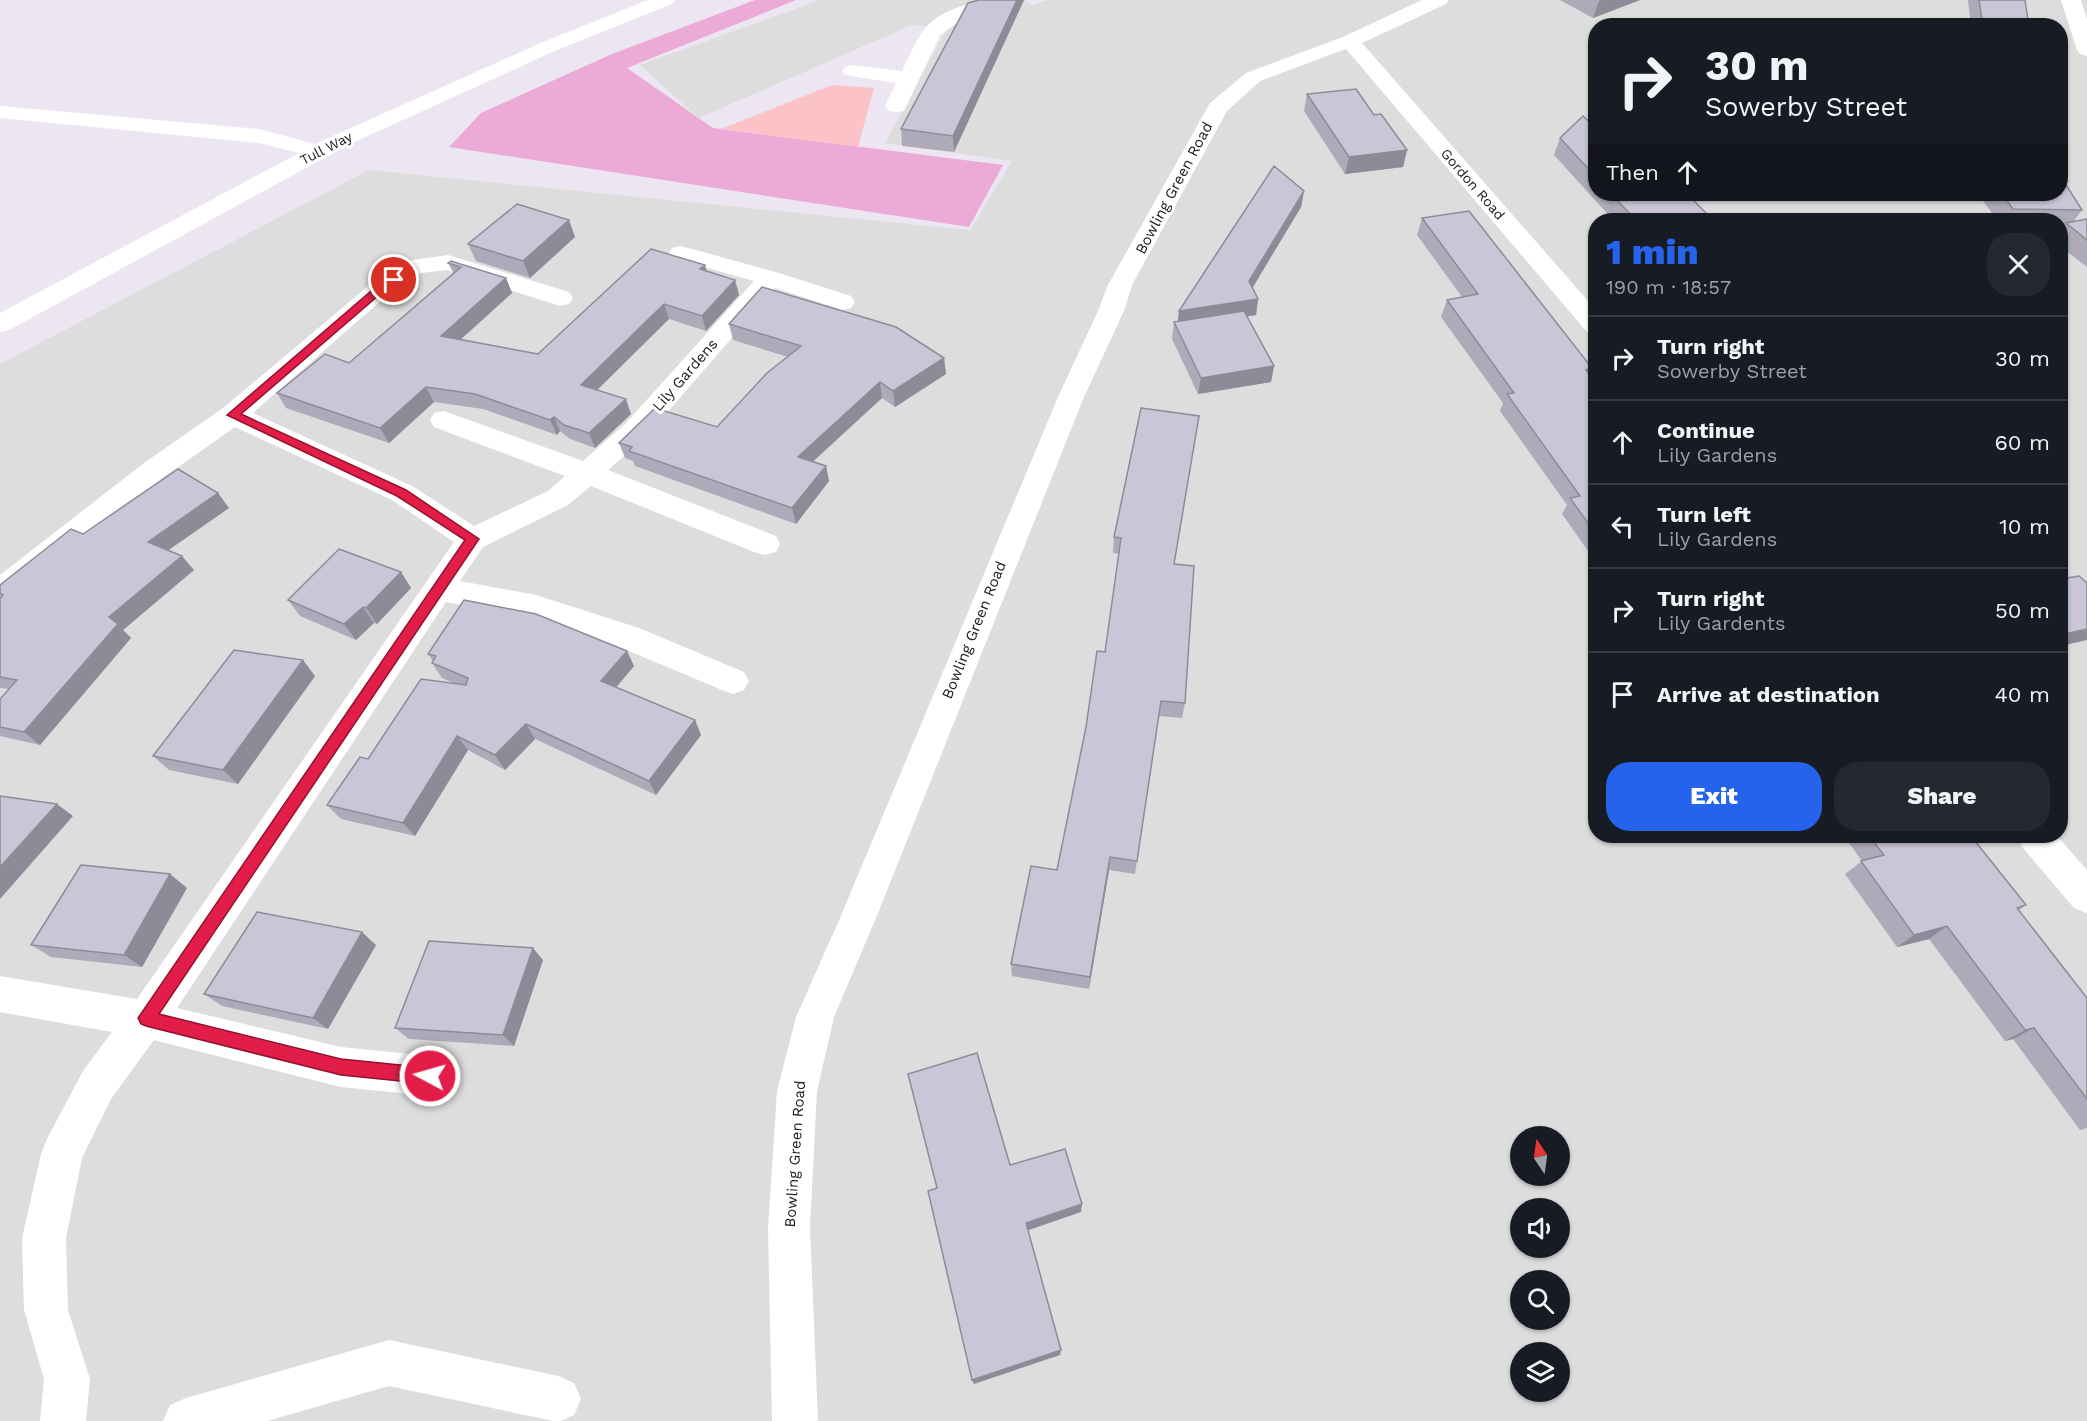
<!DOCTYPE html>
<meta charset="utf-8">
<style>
:root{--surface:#171b24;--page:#242831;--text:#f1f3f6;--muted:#9ea1a6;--line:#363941;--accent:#2563eb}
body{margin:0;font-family:"Work Sans",sans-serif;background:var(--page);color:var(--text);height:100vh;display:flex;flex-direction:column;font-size:22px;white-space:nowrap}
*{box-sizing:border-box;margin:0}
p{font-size:20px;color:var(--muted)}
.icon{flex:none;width:33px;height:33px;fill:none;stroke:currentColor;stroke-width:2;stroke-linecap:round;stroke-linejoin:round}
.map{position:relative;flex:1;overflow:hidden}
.panel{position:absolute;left:1588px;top:213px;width:480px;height:630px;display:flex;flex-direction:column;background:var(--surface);border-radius:24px;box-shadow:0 2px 4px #0004}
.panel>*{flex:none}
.guide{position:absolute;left:1588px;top:18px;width:480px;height:183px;border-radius:24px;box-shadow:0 2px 4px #0004;background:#171b24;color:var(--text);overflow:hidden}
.needle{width:39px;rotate:347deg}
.tools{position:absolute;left:1510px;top:1126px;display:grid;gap:12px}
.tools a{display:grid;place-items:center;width:60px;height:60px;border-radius:50%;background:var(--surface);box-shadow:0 2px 4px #0004;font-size:30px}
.pin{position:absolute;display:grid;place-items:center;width:51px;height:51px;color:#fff;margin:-26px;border:3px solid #fff;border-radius:50%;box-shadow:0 2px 6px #0007}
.me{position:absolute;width:66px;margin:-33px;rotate:276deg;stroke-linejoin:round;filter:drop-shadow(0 0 4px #0008)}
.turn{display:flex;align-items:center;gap:21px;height:126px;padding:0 18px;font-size:27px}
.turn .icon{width:78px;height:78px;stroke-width:2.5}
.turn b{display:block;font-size:42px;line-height:51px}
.then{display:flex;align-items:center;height:57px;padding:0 18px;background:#0003;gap:12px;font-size:22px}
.round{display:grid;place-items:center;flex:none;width:63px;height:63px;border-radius:24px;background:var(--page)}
.headline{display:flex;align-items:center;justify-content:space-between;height:102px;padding:0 18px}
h1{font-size:36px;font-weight:800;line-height:45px;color:var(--accent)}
.button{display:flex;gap:12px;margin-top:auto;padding:12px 18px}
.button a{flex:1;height:69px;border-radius:24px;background:var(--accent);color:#fff;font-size:24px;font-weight:800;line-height:69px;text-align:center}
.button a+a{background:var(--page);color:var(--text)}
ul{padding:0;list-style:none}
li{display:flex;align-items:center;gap:18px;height:84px;padding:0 18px;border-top:2px solid var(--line)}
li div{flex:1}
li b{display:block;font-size:22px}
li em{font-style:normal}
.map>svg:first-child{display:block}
.residential{fill:#ddddde;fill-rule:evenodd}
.grass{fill:#ecabd6}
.park{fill:#fbc2c8}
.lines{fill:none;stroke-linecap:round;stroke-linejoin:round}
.minor{fill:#fff;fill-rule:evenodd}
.wall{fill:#aeaaba}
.shaded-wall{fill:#8d8b97}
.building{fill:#cac6d8;stroke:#8d8b97;stroke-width:1.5}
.route{fill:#e11d48;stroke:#92132f;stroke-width:1.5}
.labels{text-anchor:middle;stroke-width:6;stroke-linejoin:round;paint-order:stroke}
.far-street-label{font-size:14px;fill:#202020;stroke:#fff}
.street-label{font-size:15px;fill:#202020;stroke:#fff}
</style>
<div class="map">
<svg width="2087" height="1421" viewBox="0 0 2087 1421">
<rect width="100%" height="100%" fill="#ebe6f1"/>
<!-- residential -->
<path class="residential" d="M820 0H1025L1032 5 1049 0H2087V1421H0V364L369 170 970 230 1012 161 885 143 947 28 912 25 699 118 640 65ZM1596 26H2061V194H1596ZM1596 220H2061V836H1596ZM1521 1137H1560V1176H1521ZM1521 1209H1560V1248H1521ZM1521 1281H1560V1320H1521ZM1521 1353H1560V1392H1521Z"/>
<!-- grass -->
<path class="grass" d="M755 0H796L627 68 713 128 1003 165 969 227 449 147 481 113 612 54Z"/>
<!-- park -->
<path class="park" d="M832 85 874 88 858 147 721 129Z"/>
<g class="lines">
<!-- minor -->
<path class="minor" d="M648 0H675L672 4 557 50 350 144 9 330 0 332V313L299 153 259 143 0 118V106L259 129 315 144 543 42Z
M983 0H1014L1011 4 963 19 940 35 904 111 896 112 888 111 885 106 896 83 845 75 842 71 845 67 852 65 902 71C926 21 928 15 983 0Z
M1422 0H1449L1446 4 1362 43 1596 310V334L1587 332 1346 49 1260 81 1227 111 1132 285 1124 311 1084 397 876 918 834 1017 817 1091 810 1227 818 1421H772L768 1227 777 1091 796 1017 840 918 1058 397 1098 311 1108 285 1210 103 1246 73 1343 37Z
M2061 0H2081L2087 19V56L2080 54 2077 50Z
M681 246 779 273 851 296 855 302 851 308 842 310 775 288 645 438 608 470 776 536 780 544 776 552 765 555 754 552 591 486 568 505 483 547 460 581 536 595 639 628 744 672 749 681 744 690 733 694 722 690 617 646 535 619 446 602 177 1008 341 1047 431 1056 445 1062 451 1076 445 1090 431 1096 341 1087 154 1040 111 1099 82 1158 66 1238 68 1310 90 1379 86 1421H40L44 1379 24 1310 22 1238 41 1154 47 1139 83 1071 112 1032 0 1012V976L137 999 454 542 392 500 235 427 164 477 11 600 0 604V575L144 463 223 408 366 288 405 261 448 255 569 292 573 298 569 304 560 306 447 270 421 273 384 298 253 413 412 486 474 526 548 491 565 476 434 427 430 420 434 413 444 411 583 461 625 424 754 281 672 258 669 253 672 248Z
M2018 836H2057L2087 870V913L2074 908 2022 847Z
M389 1340 558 1376 574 1383 581 1399 574 1415 561 1421H553L389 1386 267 1421H163L170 1405 186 1398Z"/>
</g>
<!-- wall -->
<path class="wall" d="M979 0H1024L954 152 902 146 901 129Z
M1560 0H1640L1593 18Z
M1968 0H2025L2029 26H1971Z
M1307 94 1374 115 1407 150 1403 167 1345 174 1304 111Z
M1596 128V194H1687L1713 220H1613L1554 155 1560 138Z
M1304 191 1301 207 1252 288 1258 299 1256 315 1247 316 1274 366 1271 382 1198 394 1172 339 1174 322 1178 321 1179 311Z
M1978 194H2061L2082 210 2073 222 2087 219V267L2061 247V229L2063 227H2061V220H1997Z
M1422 218 1592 368 1589 374 1596 383V561H1595L1562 514 1567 505 1500 411 1503 403 1441 317 1447 300 1462 297 1417 235Z
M575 237 530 278 476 261 468 244Z
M448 263 506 278 512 293 461 339 538 354 705 265 706 271 735 280 739 295 706 331 669 319 597 390 631 414 595 448 570 439 560 431 557 435 483 409 434 402 389 443 286 408 277 393 349 363 454 274Z
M729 324 944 358 946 374 895 407 882 398 813 462 826 466 829 481 796 524 635 466 633 461 625 458 619 443 717 427 788 357 733 340Z
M1199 416 1174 565 1185 703 1182 718 1159 716 1135 874 1109 870 1089 989 1012 976 1011 964 1057 870 1105 652 1119 554 1113 553 1114 537Z
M229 508 168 550 194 570 123 630 131 638 40 745 0 736V699L9 689 0 688V599L1 597H0V585L83 534Z
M401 572 411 588 377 624 374 623 356 640 300 616 288 600Z
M428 654 634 666 616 687 695 720 701 735 656 795 535 739 505 770 468 750 415 836 341 819 327 805 456 684 442 678 432 663 433 661Z
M315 676 238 784 169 770 153 756Z
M1844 836H1948L2026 905 2019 910 2087 998V1128L2080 1130 2013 1039 2005 1041 1929 939 1897 947 1845 874 1862 861Z
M187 888 142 967 51 957 31 945Z
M376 945 328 1029 222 1006 204 994Z
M543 960 514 1046 409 1039 395 1028Z"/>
<!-- shaded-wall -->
<path class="shaded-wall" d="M1017 0H1024L954 152 953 136Z
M1603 0H1640L1593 18 1599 1Z
M1407 150 1403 167 1345 174 1349 157Z
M1304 191 1301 207 1247 297 1249 281Z
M569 220 575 237 530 278 523 261Z
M705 265 709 280 700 269Z
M506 278 512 293 448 351 441 336Z
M735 280 739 295 706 331 702 316Z
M1258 299 1256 315 1177 327 1179 311Z
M664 304 669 319 587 400 581 385Z
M944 358 946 374 895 407 893 391Z
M1274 366 1271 382 1198 394 1201 378Z
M880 382 882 398 801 472 798 457Z
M426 387 434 402 389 443 380 428Z
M626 399 631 414 595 448 589 433Z
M554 417 560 431 557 435 550 420Z
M826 466 829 481 796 524 792 508Z
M218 493 229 508 160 556 148 542Z
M182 556 194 570 123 630 131 638 40 745 24 732 109 617Z
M401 572 411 588 377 624 366 608Z
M363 607 374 623 356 640 344 624Z
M2087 629V640L2061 646V635Z
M627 651 634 666 609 696 601 681Z
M303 660 315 676 238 784 223 770Z
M695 720 701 735 656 795 649 781Z
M526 724 535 739 505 770 495 755Z
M457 736 468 750 415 836 403 823Z
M57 804 73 816 0 899V867Z
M1110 857 1109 870 1089 989 1090 977Z
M170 874 187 888 142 967 124 955Z
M1947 926 1929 939 1897 947 1914 935Z
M362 932 376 945 328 1029 313 1018Z
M533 948 543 960 514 1046 503 1035Z
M2034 1028 2013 1039 2005 1041 2025 1030Z
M1082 1204 1081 1212 1026 1231V1223Z
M1061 1350 1060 1355 974 1384 972 1380Z"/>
<!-- building -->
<path class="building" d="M979 0H1017L953 136 901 129 968 3Z
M1979 0H2025L2029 26H1983Z
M1356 89 1374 115 1381 114 1407 150 1349 157 1307 94Z
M1583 116 1596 128V177L1560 138Z
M1274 166 1304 191 1249 281 1258 299 1179 311Z
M2061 177 2082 210 2013 209 2002 194H2061Z
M1611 194H1687L1713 220H1636Z
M517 204 569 220 523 261 468 244Z
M1469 211 1592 368 1586 370 1596 383V534L1570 498 1580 496 1507 394 1514 393 1447 300 1478 294 1422 218Z
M2087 219V240L2066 223Z
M651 249 705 265 700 269 735 280 702 316 664 304 581 385 626 399 589 433 564 425 554 417 550 420 475 394 426 387 380 428 277 393 325 354 349 363 461 267 448 263 451 261 506 278 441 336 538 354Z
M762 287 896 327 944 358 893 391 880 382 798 457 826 466 792 508 629 451 632 447 619 443 655 408 717 427 767 373 801 346 729 324Z
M1244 311 1274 366 1201 378 1174 322Z
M1141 408 1199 416 1174 564 1194 566 1185 703 1161 701 1137 861 1110 857 1090 977 1011 964 1031 866 1057 870 1086 727 1097 651 1105 652 1121 538 1114 537Z
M178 469 218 493 148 542 182 556 109 617 118 624 24 732 0 727V699L17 680 0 677V599L3 595 0 593V585L71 529 83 534Z
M339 549 401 572 366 608 363 607 344 624 288 600Z
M2079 576 2087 583V629L2061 635V579Z
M464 600 536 614 627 651 601 681 695 720 649 781 526 724 495 755 457 736 403 823 327 805 360 757 368 759 421 679 466 685 468 678 432 663 436 656 428 654Z
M234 650 303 660 223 770 153 756Z
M0 796 57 804 0 867Z
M1869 836H1948L1950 838 1962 836H1971L2026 905 2017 908 2087 998V1099L2034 1028 2025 1030 1947 926 1914 935 1861 861 1884 855Z
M81 865 170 874 124 955 31 945Z
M257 912 362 932 313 1018 204 994Z
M429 941 533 948 503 1035 395 1028Z
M977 1053 1010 1165 1065 1149 1082 1204 1026 1223 1061 1350 972 1380 928 1191 937 1188 908 1074Z"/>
<!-- route -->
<path class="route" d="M394 276 398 277V282L379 295 241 414 406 490 479 539 159 1014 341 1059 430 1068 436 1070 439 1076 436 1082 430 1084 341 1075 146 1026 141 1024 138 1018 465 540 397 496 227 415 371 291Z"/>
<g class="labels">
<!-- far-street labels -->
<g class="far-street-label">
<text transform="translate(326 148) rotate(-27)" y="5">Tull Way</text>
<text transform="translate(1473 184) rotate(49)" y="5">Gordon Road</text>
</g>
<!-- street labels -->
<g class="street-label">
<text transform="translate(1174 188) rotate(-62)" y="5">Bowling Green Road</text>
<text transform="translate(685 375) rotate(-49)" y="5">Lily Gardens</text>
<text transform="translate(974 630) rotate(-68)" y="5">Bowling Green Road</text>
<text transform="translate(795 1154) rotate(-86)" y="5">Bowling Green Road</text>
</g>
</g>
</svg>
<div class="tools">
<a><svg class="needle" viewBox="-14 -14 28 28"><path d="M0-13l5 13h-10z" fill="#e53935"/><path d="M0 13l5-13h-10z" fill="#9ea1a6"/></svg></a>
<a><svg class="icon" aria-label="sound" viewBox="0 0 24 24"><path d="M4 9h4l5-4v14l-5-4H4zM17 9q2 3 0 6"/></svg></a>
<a><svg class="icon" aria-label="search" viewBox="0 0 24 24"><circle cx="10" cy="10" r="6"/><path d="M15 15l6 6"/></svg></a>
<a><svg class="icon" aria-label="layers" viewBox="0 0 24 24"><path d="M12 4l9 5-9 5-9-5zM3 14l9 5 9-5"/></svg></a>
</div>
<div class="pin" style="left:394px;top:280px;background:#d93025"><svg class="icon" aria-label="arrive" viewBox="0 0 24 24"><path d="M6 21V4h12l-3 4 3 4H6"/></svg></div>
<svg class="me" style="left:430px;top:1076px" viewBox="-20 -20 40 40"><circle r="17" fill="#e11d48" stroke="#fff" stroke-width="3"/><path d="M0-11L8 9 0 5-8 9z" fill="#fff"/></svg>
<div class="guide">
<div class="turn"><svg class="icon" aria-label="right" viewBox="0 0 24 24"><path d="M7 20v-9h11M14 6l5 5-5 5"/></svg><div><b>30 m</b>Sowerby Street</div></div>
<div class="then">Then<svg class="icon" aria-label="ahead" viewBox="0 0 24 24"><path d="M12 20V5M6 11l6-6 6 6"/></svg></div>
</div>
<section class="panel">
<div class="headline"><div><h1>1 min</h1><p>190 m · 18:57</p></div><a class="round"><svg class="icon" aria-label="close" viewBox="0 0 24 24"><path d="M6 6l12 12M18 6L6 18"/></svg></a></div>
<ul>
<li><svg class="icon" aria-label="right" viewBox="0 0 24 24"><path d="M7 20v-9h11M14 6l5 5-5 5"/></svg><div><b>Turn right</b><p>Sowerby Street</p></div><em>30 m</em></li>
<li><svg class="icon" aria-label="ahead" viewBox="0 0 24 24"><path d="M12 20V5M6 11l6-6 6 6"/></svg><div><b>Continue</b><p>Lily Gardens</p></div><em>60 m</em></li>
<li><svg class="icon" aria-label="left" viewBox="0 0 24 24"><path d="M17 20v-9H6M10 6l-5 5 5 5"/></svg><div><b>Turn left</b><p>Lily Gardens</p></div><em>10 m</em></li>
<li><svg class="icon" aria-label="right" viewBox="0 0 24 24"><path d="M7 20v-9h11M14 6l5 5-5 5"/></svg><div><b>Turn right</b><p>Lily Gardents</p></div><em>50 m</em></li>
<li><svg class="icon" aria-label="arrive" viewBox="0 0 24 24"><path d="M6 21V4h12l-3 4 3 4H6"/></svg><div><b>Arrive at destination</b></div><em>40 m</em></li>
</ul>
<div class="button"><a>Exit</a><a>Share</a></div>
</section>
</div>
